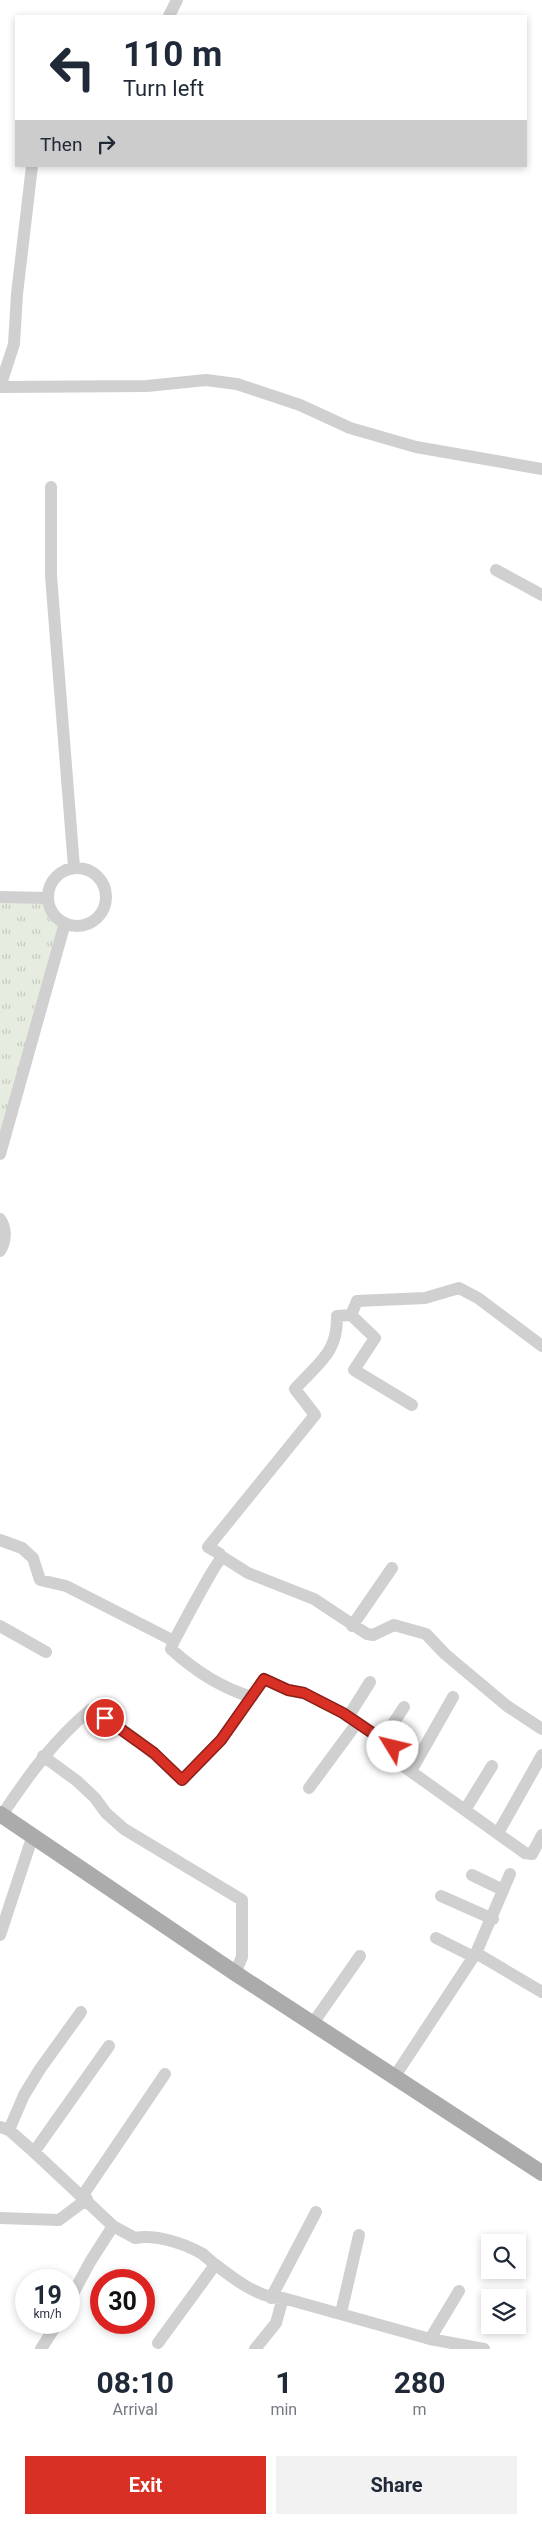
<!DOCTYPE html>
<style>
:root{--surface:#fff;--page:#f2f2f3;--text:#1f2937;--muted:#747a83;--accent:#d93025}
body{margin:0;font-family:Roboto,sans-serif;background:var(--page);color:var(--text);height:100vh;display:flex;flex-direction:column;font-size:19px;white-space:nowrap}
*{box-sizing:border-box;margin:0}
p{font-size:16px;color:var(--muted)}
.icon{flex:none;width:28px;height:28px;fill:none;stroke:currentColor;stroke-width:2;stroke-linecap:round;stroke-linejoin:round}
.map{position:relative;height:2349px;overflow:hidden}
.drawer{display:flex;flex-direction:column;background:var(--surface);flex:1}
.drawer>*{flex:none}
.top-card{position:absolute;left:15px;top:15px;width:512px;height:152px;border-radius:0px;box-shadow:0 2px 8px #0003;background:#fff;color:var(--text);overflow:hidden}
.tools{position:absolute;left:481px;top:2234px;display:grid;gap:10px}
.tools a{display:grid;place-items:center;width:45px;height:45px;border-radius:0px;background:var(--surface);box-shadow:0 2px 8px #0003;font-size:25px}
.speed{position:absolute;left:15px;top:2269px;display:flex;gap:10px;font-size:25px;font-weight:700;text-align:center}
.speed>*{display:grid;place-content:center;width:65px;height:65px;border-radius:50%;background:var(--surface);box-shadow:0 2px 8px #0003;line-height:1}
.speed small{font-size:12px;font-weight:400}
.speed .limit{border:8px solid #d22;background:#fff;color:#111}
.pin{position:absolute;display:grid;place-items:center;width:42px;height:42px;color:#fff;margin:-21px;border:2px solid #fff;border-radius:50%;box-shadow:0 1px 5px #0007}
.me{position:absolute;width:55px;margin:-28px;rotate:306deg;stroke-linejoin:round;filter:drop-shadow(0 0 4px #0008)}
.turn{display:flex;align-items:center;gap:18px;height:105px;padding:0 25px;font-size:22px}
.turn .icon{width:65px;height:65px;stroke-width:2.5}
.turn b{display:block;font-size:35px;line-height:42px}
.then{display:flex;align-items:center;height:48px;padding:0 25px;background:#0003;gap:10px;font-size:19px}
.eta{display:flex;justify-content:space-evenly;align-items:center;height:85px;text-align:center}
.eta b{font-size:30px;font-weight:700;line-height:35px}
.button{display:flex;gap:10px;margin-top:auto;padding:10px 25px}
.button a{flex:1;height:58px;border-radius:0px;background:var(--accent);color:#fff;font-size:20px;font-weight:700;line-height:58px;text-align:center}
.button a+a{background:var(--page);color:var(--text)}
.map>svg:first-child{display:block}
.park{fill:url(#park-tufts)}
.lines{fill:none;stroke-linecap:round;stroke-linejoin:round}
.minor{stroke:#d0d0d0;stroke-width:12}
.major{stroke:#ababab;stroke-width:16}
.route-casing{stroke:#8d1f18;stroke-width:12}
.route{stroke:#d93025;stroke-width:9}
</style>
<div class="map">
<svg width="542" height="2349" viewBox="0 0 542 2349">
<defs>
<pattern id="park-tufts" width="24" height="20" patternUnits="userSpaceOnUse" patternTransform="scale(1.25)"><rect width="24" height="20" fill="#e6ecdf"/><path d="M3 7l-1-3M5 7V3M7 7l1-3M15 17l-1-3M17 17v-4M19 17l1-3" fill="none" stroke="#c6cbc0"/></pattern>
</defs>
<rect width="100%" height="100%" fill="#fff"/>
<!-- park -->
<path class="park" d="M0 897 47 898C50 910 54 916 65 923L0 1154Z"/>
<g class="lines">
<!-- minor -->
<path class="minor" d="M169 16 177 0
M0 387 147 386 206 380 237 384 300 405 350 428 416 447 542 469
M0 387 14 344 17 294 32 166
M51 487V576L74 867
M496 570 542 595
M48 897a29 29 0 1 1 58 0a29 29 0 1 1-58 0Z
M0 897 47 898
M0 1154 65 923
M0 1219C7 1229 6 1241 0 1251
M351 1315 375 1338 354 1370 412 1405
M0 1540 22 1548 33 1558 40 1580 66 1586 174 1641 171 1649C195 1671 221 1688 252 1697
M221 1556 248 1573 314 1599 367 1634 373 1635 394 1625 426 1634 445 1654 507 1706 542 1729
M0 1626 46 1652
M352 1626 392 1568
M174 1641C181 1628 215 1563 221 1559L220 1554 208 1547 315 1415 295 1389C318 1363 338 1353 337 1316L351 1315 357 1301 425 1298 459 1288 478 1298 542 1346
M348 1717 370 1682
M383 1739 404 1707
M43 1756 77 1781 95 1798 106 1813 124 1829 242 1900V1957L235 1973
M411 1771 453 1697
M309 1788 357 1723
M465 1810 492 1766
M2 1815C28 1776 54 1740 90 1710 125 1728 154 1753 182 1780L221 1740 264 1679 288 1690 304 1693 343 1713 393 1746 390 1754 392 1758 525 1853 532 1854 542 1835
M498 1833 542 1755
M472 1875 503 1890
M441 1896 493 1919
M0 1935 33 1835
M436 1938 474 1957
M476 1953 542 1992
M313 2023 360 1956
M395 2076 476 1953 510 1874
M0 2127 9 2130 34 2152 113 2226 135 2238C155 2234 183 2243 201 2253 206 2256 211 2262 216 2265 234 2279 260 2299 283 2298L430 2339 484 2349
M9 2130 24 2095 40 2069 81 2012
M34 2152 109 2046
M83 2195 165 2074
M0 2218 59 2220 87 2199
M271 2298 316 2212
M69 2301 90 2262 113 2226
M341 2313 359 2235
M430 2339 459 2291
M158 2343 215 2265
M41 2349 58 2322
M255 2349 276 2323 283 2298"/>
<!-- major -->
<path class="major" d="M0 1814 235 1973 542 2173"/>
</g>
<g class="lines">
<!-- route casing -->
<g class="route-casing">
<path id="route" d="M105 1718 154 1753 182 1780 221 1740 264 1679 288 1690 304 1693 343 1713 393 1747"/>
</g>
<!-- route -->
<use href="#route" class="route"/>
</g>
</svg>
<div class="tools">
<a><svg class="icon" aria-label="search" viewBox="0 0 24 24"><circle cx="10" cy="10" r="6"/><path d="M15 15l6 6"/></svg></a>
<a><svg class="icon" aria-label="layers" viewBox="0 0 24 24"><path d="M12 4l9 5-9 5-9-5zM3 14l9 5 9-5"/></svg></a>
</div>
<div class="speed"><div>19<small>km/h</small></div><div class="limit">30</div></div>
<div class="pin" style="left:105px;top:1718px;background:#d93025"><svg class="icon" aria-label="arrive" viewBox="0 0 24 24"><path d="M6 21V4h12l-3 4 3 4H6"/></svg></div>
<svg class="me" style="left:393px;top:1747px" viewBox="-20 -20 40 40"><circle r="19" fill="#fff"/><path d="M0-13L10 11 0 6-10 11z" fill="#d93025"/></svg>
<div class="top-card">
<div class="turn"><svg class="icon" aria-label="left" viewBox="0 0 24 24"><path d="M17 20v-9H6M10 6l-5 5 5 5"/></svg><div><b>110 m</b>Turn left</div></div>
<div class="then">Then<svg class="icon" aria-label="right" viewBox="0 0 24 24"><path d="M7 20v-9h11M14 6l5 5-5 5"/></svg></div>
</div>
</div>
<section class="drawer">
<div class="eta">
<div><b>08:10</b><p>Arrival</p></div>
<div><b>1</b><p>min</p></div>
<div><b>280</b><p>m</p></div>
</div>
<div class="button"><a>Exit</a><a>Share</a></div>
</section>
